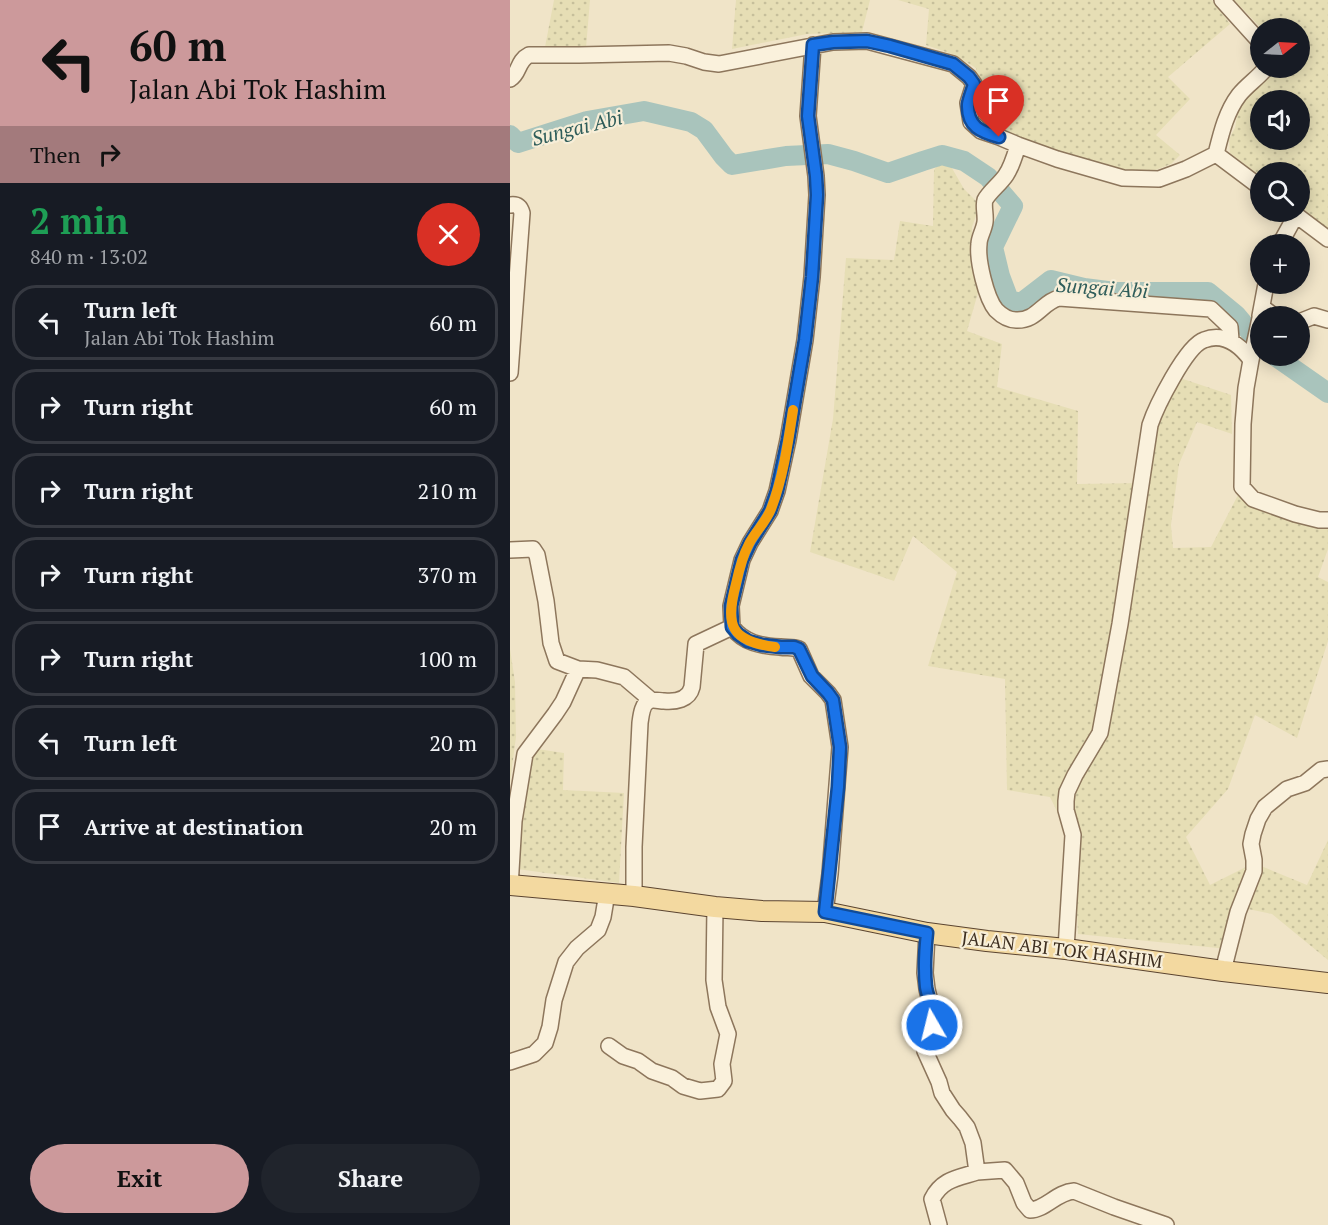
<!DOCTYPE html>
<meta charset="utf-8">
<style>
:root{--surface:#171b24;--page:#20242c;--text:#f1f3f6;--muted:#9ea1a6;--line:#363941;--accent:#cc999b}
body{margin:0;font-family:"PT Serif",serif;background:var(--page);color:var(--text);height:100vh;display:flex;flex-direction:column;font-size:22px;white-space:nowrap}
*{box-sizing:border-box;margin:0}
p{font-size:20px;color:var(--muted)}
.icon{flex:none;width:33px;height:33px;fill:none;stroke:currentColor;stroke-width:2;stroke-linecap:round;stroke-linejoin:round}
.map{position:relative;flex:1;overflow:hidden}
.panel{display:flex;flex-direction:column;background:var(--surface);width:510px}
.panel>*{flex:none}
.guide{background:#cc999b;color:#111;overflow:hidden}
.needle{width:39px;rotate:72deg}
.buttons{position:absolute;left:740px;top:18px;display:grid;gap:12px}
.buttons a{display:grid;place-items:center;width:60px;height:60px;border-radius:50%;background:var(--surface);box-shadow:0 3px 15px #0003;font-size:30px}
.pin{position:absolute;display:grid;place-items:center;width:51px;height:51px;color:#fff;margin:-62px -26px;border-radius:50% 50% 50% 0;rotate:-45deg;box-shadow:0 0 6px #0007}
.pin .icon{rotate:45deg}
.me{position:absolute;width:66px;margin:-33px;rotate:352deg;stroke-linejoin:round;filter:drop-shadow(0 0 4px #0008)}
.turn{display:flex;align-items:center;gap:21px;height:126px;padding:0 30px;font-size:27px}
.turn .icon{width:78px;height:78px;stroke-width:2.5}
.turn b{display:block;font-size:42px;line-height:51px}
.then{display:flex;align-items:center;height:57px;padding:0 30px;background:#0003;gap:12px;font-size:22px}
.round{display:grid;place-items:center;flex:none;width:63px;height:63px;border-radius:32px;background:var(--page)}
.summary{display:flex;align-items:center;justify-content:space-between;height:102px;padding:0 30px}
h1{font-size:36px;font-weight:700;line-height:45px;color:#1e9e55}
.cta{display:flex;gap:12px;margin-top:auto;padding:12px 30px}
.cta a{flex:1;height:69px;border-radius:36px;background:var(--accent);color:#111;font-size:24px;font-weight:700;line-height:69px;text-align:center}
.cta a+a{background:var(--page);color:var(--text)}
ul{padding:0;list-style:none}
li{display:flex;align-items:center;gap:18px;height:75px;margin:0 12px 9px;padding:0 18px;border:3px solid var(--line);border-radius:24px}
li div{flex:1}
li b{display:block;font-size:22px}
li em{font-style:normal}
main{display:flex;flex:1;min-height:0}
.map>svg:first-child{display:block}
.farmland{fill:url(#farmland-dots);fill-rule:evenodd}
.lines{fill:none;stroke-linecap:round;stroke-linejoin:round}
.river{stroke:#a9c4bc;stroke-width:20}
.minor-casing{stroke:#8d765c;stroke-width:18}
.major-casing{stroke:#5b4430;stroke-width:22}
.minor{stroke:#faf1dc;stroke-width:15}
.major{stroke:#f3d9a0;stroke-width:20}
.route-casing{stroke:#114b97;stroke-width:15}
.route{stroke:#1a73e8;stroke-width:10}
.slow{stroke:#f59e0b;stroke-width:10}
.labels{text-anchor:middle;stroke-width:4.5;stroke-linejoin:round;paint-order:stroke}
.street-label{font-size:18px;fill:#3d2e20;stroke:#f7eed8}
.water-label{font-size:20px;font-style:italic;fill:#2f5d5a;stroke:#f7eed8}
</style>
<main>
<section class="panel">
<div class="guide">
<div class="turn"><svg class="icon" aria-label="left" viewBox="0 0 24 24"><path d="M17 20v-9H6M10 6l-5 5 5 5"/></svg><div><b>60 m</b>Jalan Abi Tok Hashim</div></div>
<div class="then">Then<svg class="icon" aria-label="right" viewBox="0 0 24 24"><path d="M7 20v-9h11M14 6l5 5-5 5"/></svg></div>
</div>
<div class="summary"><div><h1>2 min</h1><p>840 m · 13:02</p></div><a class="round" style="background:#d93025;color:#fff"><svg class="icon" aria-label="close" viewBox="0 0 24 24"><path d="M6 6l12 12M18 6L6 18"/></svg></a></div>
<ul>
<li><svg class="icon" aria-label="left" viewBox="0 0 24 24"><path d="M17 20v-9H6M10 6l-5 5 5 5"/></svg><div><b>Turn left</b><p>Jalan Abi Tok Hashim</p></div><em>60 m</em></li>
<li><svg class="icon" aria-label="right" viewBox="0 0 24 24"><path d="M7 20v-9h11M14 6l5 5-5 5"/></svg><div><b>Turn right</b></div><em>60 m</em></li>
<li><svg class="icon" aria-label="right" viewBox="0 0 24 24"><path d="M7 20v-9h11M14 6l5 5-5 5"/></svg><div><b>Turn right</b></div><em>210 m</em></li>
<li><svg class="icon" aria-label="right" viewBox="0 0 24 24"><path d="M7 20v-9h11M14 6l5 5-5 5"/></svg><div><b>Turn right</b></div><em>370 m</em></li>
<li><svg class="icon" aria-label="right" viewBox="0 0 24 24"><path d="M7 20v-9h11M14 6l5 5-5 5"/></svg><div><b>Turn right</b></div><em>100 m</em></li>
<li><svg class="icon" aria-label="left" viewBox="0 0 24 24"><path d="M17 20v-9H6M10 6l-5 5 5 5"/></svg><div><b>Turn left</b></div><em>20 m</em></li>
<li><svg class="icon" aria-label="arrive" viewBox="0 0 24 24"><path d="M6 21V4h12l-3 4 3 4H6"/></svg><div><b>Arrive at destination</b></div><em>20 m</em></li>
</ul>
<div class="cta"><a>Exit</a><a>Share</a></div>
</section>
<div class="map">
<svg width="818" height="1225" viewBox="0 0 818 1225">
<defs>
<pattern id="farmland-dots" width="8" height="8" patternUnits="userSpaceOnUse" patternTransform="scale(1.5)"><rect width="8" height="8" fill="#e6deb5"/><path d="M2 2h.1M6 6h.1" fill="none" stroke="#c6bf9b" stroke-width="1.8" stroke-linecap="round"/></pattern>
</defs>
<rect width="100%" height="100%" fill="#f0e4c8"/>
<!-- farmland -->
<path class="farmland" d="M44 0H80L76 48 35 47Z
M226 0H360L352 32 297 34 222 49Z
M388 0H702L720 24 658 77 680 99 646 135 670 155 661 164 640 172 612 169 531 147 472 121 464 115 468 83 466 68 445 55 416 45 419 9Z
M724 0H818V229L789 206V172H750V176L720 153 719 139 725 128 729 106 761 68H789V28H751ZM750 100H789V140H750Z
M435 156 454 189 470 205 462 227 463 255 470 286 457 331 492 344 487 387 568 411 567 484 635 483 655 396 667 377 721 395 722 434 687 422 669 464 661 525 663 548 701 547 728 495 770 511 792 512 818 528V549L808 577 818 582V641L787 738 745 715 718 789 676 837 700 885 744 863 797 885 818 840V960L762 914 724 906 718 949 568 934 564 846 540 797 497 790 495 679 418 666 447 572 403 536 384 581 300 552 323 419 336 258 384 260 390 221 423 226 424 170Z
M0 649 5 682 6 737 0 782Z
M14 747 54 753 53 790 114 793 109 883 0 868Z"/>
<g class="lines">
<!-- river -->
<path class="river" d="M0 135 8 143 77 121 134 111 181 122 194 130 214 157 222 165 276 156 318 154 344 161 378 173 413 161 432 155 454 161 478 177 503 206 483 247 490 276 499 300 511 303 541 280 574 288 605 292H698L726 315 750 344
M765 356 818 393"/>
<!-- minor casing -->
<g class="minor-casing">
<path id="minor" d="M712 0 750 42
M0 79C10 73 7 61 19 55H69L159 53 176 56 194 62 209 64 323 42 357 41 443 64 459 77 464 84 458 103 461 122 471 131 489 137 508 145 547 159 613 178 649 179 676 169 706 154C711 134 716 112 729 95 737 85 748 78 756 68
M508 145C505 155 502 166 496 175 491 183 479 192 475 200 473 206 476 215 475 222 474 230 469 237 469 244 467 260 476 298 486 310 491 315 499 320 506 320 527 321 532 302 549 298L701 309 720 327 721 340
M706 154 750 187
M0 205C7 204 10 206 12 213L0 373
M782 212 818 239
M770 244 786 215
M752 307 764 316
M750 316 756 284
M789 322 804 316 818 320
M741 360 750 318
M0 550 23 549 27 555 36 601 41 643 47 661 68 669 87 670 114 677 141 700
M222 627 221 606 232 560 240 543 260 511 267 491 278 440 295 340 302 277 307 195 306 176 298 116 303 45
M0 887 4 821 15 754 45 714 53 702 68 669
M124 896V847L130 723C131 716 132 704 139 701 143 699 149 701 154 701 165 702 179 700 182 687L186 644 222 627C234 643 251 646 270 647 277 648 283 647 289 649L301 676 318 693 323 700 330 747 320 874 315 912
M417 933 415 973 417 989 424 1019 422 1025 413 1041 415 1051 429 1082 432 1093 443 1110 450 1118 457 1127 463 1143 467 1172 495 1170 506 1183 514 1203 520 1210C535 1210 547 1192 564 1191L604 1207 656 1225
M556 949 563 835 556 810V801L557 792 565 775 590 733 610 624 640 425C646 407 676 346 694 340 714 332 730 345 741 360L736 388 733 424 732 487 743 499 785 514 809 520H818
M713 971 728 912 744 871V860L741 844 743 834 748 819 755 807 777 789 795 783 811 770 818 769
M99 1046 113 1056 128 1061 142 1071 162 1078 173 1086 190 1091 208 1089 214 1081 212 1064 218 1034 208 1007 204 980 205 907
M0 1062 24 1054 35 1043 40 1027 44 1000 56 962 67 948 88 930 93 917 97 893
M429 1225 422 1199C432 1179 448 1178 467 1172"/>
</g>
<!-- major casing -->
<g class="major-casing">
<path id="major" d="M0 885 124 896 205 907 252 911 315 912 417 933 477 941 556 949 713 971 818 983"/>
</g>
<!-- minor -->
<use href="#minor" class="minor"/>
<!-- major -->
<use href="#major" class="major"/>
</g>
<g class="lines">
<!-- route casing -->
<g class="route-casing">
<path id="route" d="M422 1025C426 1012 418 1000 416 987 414 969 415 951 417 933L315 912 328 787 330 747 323 700 318 693 302 676 289 649 284 647H271L252 645 238 641 228 634 222 627 221 606 232 560 240 543 260 511 267 491 278 440 295 340 302 277 307 195 306 176 298 116 303 45 323 42 357 41 380 46 443 64 459 77 464 84C462 91 459 98 458 104 457 127 471 132 489 137"/>
</g>
<!-- route -->
<use href="#route" class="route"/>
<!-- slow -->
<path class="slow" d="M265 647C220 641 215 625 226 584 229 570 232 557 239 544 245 532 256 522 261 509 273 478 278 443 283 410"/>
</g>
<g class="labels">
<!-- street labels -->
<g class="street-label">
<text transform="translate(552 950) rotate(7)" y="6">JALAN ABI TOK HASHIM</text>
</g>
<!-- water labels -->
<g class="water-label">
<text transform="translate(67 128) rotate(-14)" y="7">Sungai Abi</text>
<text transform="translate(592 288) rotate(4)" y="7">Sungai Abi</text>
</g>
</g>
</svg>
<div class="buttons">
<a><svg class="needle" viewBox="-14 -14 28 28"><path d="M0-13l5 13h-10z" fill="#e53935"/><path d="M0 13l5-13h-10z" fill="#9ea1a6"/></svg></a>
<a><svg class="icon" aria-label="sound" viewBox="0 0 24 24"><path d="M4 9h4l5-4v14l-5-4H4zM17 9q2 3 0 6"/></svg></a>
<a><svg class="icon" aria-label="search" viewBox="0 0 24 24"><circle cx="10" cy="10" r="6"/><path d="M15 15l6 6"/></svg></a>
<a>+</a>
<a>−</a>
</div>
<div class="pin" style="left:489px;top:137px;background:#d93025"><svg class="icon" aria-label="arrive" viewBox="0 0 24 24"><path d="M6 21V4h12l-3 4 3 4H6"/></svg></div>
<svg class="me" style="left:422px;top:1025px" viewBox="-20 -20 40 40"><circle r="17" fill="#1a73e8" stroke="#fff" stroke-width="3"/><path d="M0-11L8 9 0 5-8 9z" fill="#fff"/></svg>
</div>
</main>
